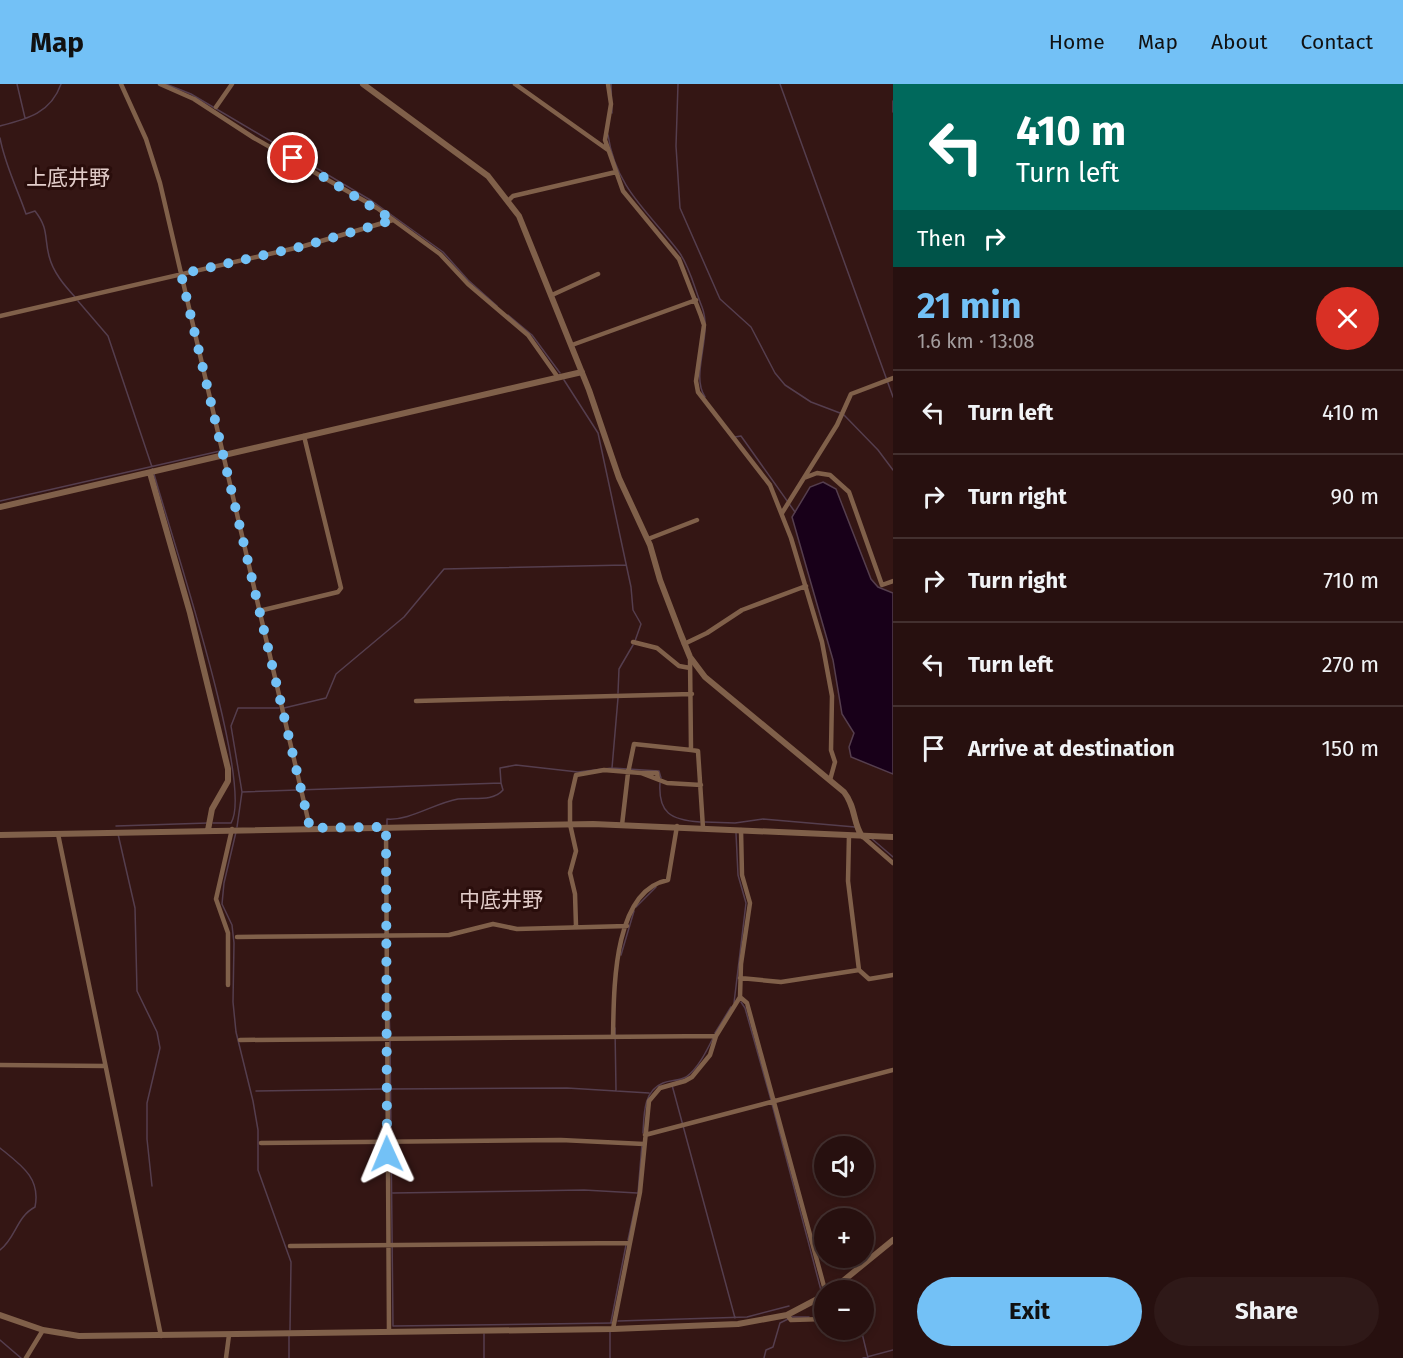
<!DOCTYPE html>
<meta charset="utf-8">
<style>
:root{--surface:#27100f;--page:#2f1918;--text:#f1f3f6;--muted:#a49d9e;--line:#43302f;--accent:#73c1f6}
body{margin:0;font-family:"Fira Sans","Noto Sans JP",sans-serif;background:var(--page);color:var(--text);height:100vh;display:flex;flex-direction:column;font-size:22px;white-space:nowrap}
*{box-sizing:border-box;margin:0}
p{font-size:20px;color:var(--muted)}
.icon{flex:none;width:33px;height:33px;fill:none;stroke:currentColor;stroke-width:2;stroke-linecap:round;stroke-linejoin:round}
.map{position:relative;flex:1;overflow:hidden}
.details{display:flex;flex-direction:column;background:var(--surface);width:510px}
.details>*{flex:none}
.top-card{background:#00695c;color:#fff;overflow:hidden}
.controls{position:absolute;left:814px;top:1052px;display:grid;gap:12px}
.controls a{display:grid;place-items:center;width:60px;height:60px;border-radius:50%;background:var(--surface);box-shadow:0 3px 9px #0003,0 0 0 2px var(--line);font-size:30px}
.pin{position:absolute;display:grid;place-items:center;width:51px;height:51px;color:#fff;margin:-26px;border:3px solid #fff;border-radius:50%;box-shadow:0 2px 6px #0007}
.me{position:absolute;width:66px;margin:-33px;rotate:359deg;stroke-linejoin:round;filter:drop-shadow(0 0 4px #0008)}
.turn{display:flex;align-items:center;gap:21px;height:126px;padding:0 24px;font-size:27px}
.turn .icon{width:78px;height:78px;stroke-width:2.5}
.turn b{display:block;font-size:42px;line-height:51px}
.then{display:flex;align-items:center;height:57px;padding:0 24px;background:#0003;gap:12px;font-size:22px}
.round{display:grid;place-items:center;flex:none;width:63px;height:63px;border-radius:32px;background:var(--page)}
.summary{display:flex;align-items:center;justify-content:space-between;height:102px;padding:0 24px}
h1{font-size:36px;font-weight:700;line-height:45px;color:var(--accent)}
.action{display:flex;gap:12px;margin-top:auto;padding:12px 24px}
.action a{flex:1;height:69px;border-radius:36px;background:var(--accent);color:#111;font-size:24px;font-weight:700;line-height:69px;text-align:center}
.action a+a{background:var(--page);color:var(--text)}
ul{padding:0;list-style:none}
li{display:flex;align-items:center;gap:18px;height:84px;padding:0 24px;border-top:2px solid var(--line)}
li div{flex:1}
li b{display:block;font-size:22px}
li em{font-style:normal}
header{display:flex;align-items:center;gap:36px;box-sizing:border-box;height:84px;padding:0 30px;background:var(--accent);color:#111}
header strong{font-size:28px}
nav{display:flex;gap:33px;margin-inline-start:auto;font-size:21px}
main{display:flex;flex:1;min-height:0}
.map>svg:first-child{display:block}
.water{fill:#180019;stroke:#553e4e;stroke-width:1.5}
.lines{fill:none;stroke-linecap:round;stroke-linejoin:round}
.stream{stroke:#553e4e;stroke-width:1.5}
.minor{stroke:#80604a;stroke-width:4.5}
.tertiary{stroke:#80604a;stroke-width:6}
.route{stroke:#73c1f6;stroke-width:10;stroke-dasharray:0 18}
.labels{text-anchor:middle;stroke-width:6;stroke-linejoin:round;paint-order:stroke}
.quarter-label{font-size:21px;fill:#e2cdca;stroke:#290d0b}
</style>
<header>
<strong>Map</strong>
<nav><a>Home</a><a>Map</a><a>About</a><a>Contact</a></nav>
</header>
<main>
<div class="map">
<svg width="893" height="1274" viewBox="0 0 893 1274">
<rect width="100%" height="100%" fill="#341614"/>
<!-- water -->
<path class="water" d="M823 398 836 405 871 495 878 503 893 509V690L851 673 849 663 854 649 842 630 833 576 792 433 810 403Z"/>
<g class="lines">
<!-- stream -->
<path class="stream" d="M17 0 25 34
M166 0 191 10 372 117 443 168 468 196 497 222
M611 0 612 29
M678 0 676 62 680 124 720 215 751 243 775 289 785 301 811 318 840 329
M780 0 893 313
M893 17V28
M0 42C27 35 51 29 61 0
M608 51C616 105 649 128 679 168 690 183 695 206 702 223 713 251 690 291 705 313
M0 54C5 81 17 104 26 130L35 127C49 145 44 153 49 172 53 188 64 201 75 213
M78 217 108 252 153 386
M508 231 532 251 560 289
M564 296 598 349 631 503 633 526 641 540 635 557
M844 331 878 366 893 386
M735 353 741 352 795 428
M154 390C169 445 255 701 231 739H213
M0 417 220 367
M618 609 619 585 633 561
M284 624 326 614 336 590 404 533 444 485 626 481
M612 684 618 614
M660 699C658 729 671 736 700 738
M242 708 501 699 500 684 516 681 578 688 612 684 659 687 661 694
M705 738 735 739 763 735 855 743
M116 742 208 739
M237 743 242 708 231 642 238 624H279
M387 743V735C409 737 435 719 458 715 473 713 493 718 503 706L501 699
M236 748 224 799 222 820 232 841 234 859 233 918 236 948 253 1017 258 1046V1086L291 1178 290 1246
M118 750 135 824 137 907 157 948 160 964 147 1019V1055L152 1102
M871 754 893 773
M636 823 656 803
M621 871 634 827
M741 918 745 924 771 1016
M734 919 746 819 738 791 736 749
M389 927 390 952
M615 944 616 1006
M715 949 731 923
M390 957 393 1242 613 1239
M672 1001 735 1234
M390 1005 567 1004 649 1009
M256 1007 385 1005
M772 1020 822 1210
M643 1049C644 1031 643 1007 663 999 671 996 679 997 686 993 698 985 707 966 713 954
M0 1064C21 1081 41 1094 35 1123 16 1133 16 1154 0 1166
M393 1109 584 1106 637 1109
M638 1109 642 1060
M628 1156 637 1114
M824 1215 825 1220
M618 1237 747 1233 789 1222
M611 1238 626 1161
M861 1245 868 1274
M484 1250V1274
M0 1256 21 1274
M289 1274V1251
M610 1274V1246
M764 1274 766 1266 773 1263 780 1239 792 1233H809
M863 1274 893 1266"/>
<!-- minor -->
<path class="minor" d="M121 0 146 55 160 99 310 744
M160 0 194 15 254 54 377 124 440 170 468 200 528 251 557 292
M515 0 608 66
M608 0 611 20 605 56 623 107 679 175 701 232 704 241 696 297 698 308 770 401 791 454 822 558 832 612 831 666 835 678 830 696
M216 23 232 0
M509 116 513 112 616 88
M552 211 598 190
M0 232 304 162 393 136
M572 261 696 216
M804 394 817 389 830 391 849 408 882 501 893 497
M782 429 837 341 851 310 893 294
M648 455 697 436
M259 527 338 508 341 504 304 352
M633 558 657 564 679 582 690 584
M684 560 707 549 742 526 806 502
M690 573 691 666 698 667 703 744
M416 617 692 610
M641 689H657L658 695
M622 741 628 689 634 660 691 666
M386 743 389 1248
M58 750 161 1252
M849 751 848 797 859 886 869 895 893 891
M862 752 893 779
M576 842 575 810 570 789 576 767 570 740V717L576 691 604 686 641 689 667 699 701 701
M237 853 449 851 493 840 517 845 627 842
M740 894 781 898 859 886
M228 901V849L216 815 232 745
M740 913 747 919 825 1206
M613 953C614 908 612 807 668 796L677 742
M240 956 716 952
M0 981 105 982
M645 1051 893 986
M261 1059 561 1056 644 1060
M290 1162 630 1159
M787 1231 791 1236 825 1235
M613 1245 640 1108 649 1017 660 1004 685 997 692 993 710 971 716 952 740 913 741 880 750 819 742 791 741 746
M26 1274 43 1246
M226 1274 229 1251"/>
<!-- tertiary -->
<path class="tertiary" d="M363 0 488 92 519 132 589 306 619 394 650 461 660 496 681 551 690 573 705 593 844 708C856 723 853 740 862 752
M150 389 190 529 228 685V697L212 725 208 746
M0 423 582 288
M0 751 593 740 893 753
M832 1206 893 1156
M0 1231 43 1246 79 1252 613 1245 738 1240 787 1231 825 1211"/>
</g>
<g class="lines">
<!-- route -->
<path class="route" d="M293 74 393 136 304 162 181 190 310 744 386 743 387 1070"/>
</g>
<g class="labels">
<!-- quarter labels -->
<g class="quarter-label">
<text x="68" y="101">上底井野</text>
<text x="501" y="823">中底井野</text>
</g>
</g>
</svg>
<div class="controls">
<a><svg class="icon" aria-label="sound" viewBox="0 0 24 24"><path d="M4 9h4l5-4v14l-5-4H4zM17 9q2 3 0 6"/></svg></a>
<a>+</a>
<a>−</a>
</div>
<div class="pin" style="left:293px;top:74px;background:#d93025"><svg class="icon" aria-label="arrive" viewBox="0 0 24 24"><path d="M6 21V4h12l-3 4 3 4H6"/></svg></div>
<svg class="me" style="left:387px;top:1070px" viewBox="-20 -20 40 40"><path d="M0-17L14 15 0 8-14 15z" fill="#73c1f6" stroke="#fff" stroke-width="4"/></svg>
</div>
<section class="details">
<div class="top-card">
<div class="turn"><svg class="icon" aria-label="left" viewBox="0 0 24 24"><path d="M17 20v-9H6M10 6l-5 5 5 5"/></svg><div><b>410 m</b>Turn left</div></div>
<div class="then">Then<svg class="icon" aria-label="right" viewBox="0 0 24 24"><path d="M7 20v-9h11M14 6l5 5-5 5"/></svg></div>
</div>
<div class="summary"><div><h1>21 min</h1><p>1.6 km · 13:08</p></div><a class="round" style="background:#d93025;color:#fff"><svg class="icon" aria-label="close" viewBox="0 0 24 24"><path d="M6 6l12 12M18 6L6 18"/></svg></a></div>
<ul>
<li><svg class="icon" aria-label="left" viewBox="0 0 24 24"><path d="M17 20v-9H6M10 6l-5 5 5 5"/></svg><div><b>Turn left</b></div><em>410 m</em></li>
<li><svg class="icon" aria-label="right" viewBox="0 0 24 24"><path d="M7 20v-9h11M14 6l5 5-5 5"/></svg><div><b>Turn right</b></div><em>90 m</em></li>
<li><svg class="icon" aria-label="right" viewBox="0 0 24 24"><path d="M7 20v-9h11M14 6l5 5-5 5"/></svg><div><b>Turn right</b></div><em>710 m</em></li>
<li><svg class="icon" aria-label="left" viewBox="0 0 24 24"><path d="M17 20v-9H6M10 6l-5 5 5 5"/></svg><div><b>Turn left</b></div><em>270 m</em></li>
<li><svg class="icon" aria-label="arrive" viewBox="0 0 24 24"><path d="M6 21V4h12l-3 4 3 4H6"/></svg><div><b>Arrive at destination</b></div><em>150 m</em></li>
</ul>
<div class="action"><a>Exit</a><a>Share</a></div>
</section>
</main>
